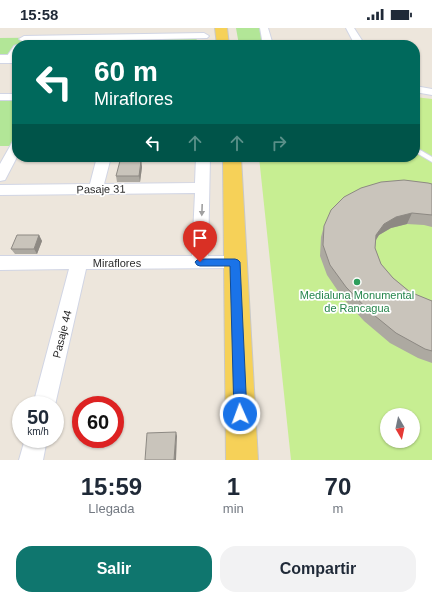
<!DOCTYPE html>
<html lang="es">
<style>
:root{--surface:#fff;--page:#f2f2f3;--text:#1f2937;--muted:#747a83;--accent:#0f766e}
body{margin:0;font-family:Arial,sans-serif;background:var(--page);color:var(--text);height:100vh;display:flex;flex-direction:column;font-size:15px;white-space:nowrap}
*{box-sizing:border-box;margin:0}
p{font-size:13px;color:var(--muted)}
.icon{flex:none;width:22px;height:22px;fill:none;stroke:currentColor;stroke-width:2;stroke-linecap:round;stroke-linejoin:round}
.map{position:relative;height:432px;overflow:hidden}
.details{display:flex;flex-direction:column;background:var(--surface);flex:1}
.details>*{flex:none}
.banner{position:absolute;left:12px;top:12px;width:408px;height:122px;border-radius:16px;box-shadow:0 1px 3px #0004;background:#00695c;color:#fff;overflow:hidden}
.needle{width:26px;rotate:171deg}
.tools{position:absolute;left:380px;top:380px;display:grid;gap:8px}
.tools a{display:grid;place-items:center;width:40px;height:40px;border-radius:50%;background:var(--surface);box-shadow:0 1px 3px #0004;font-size:20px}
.speed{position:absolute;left:12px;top:368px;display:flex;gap:8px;font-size:20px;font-weight:700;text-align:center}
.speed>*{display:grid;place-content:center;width:52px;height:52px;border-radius:50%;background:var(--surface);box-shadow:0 1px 3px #0004;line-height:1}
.speed small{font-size:10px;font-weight:400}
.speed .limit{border:6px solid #d22;background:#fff;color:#111}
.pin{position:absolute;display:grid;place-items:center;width:34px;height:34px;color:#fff;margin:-41px -17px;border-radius:50% 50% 50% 0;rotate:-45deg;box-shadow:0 0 4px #0007}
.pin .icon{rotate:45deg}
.me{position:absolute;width:44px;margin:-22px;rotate:358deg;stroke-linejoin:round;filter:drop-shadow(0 0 3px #0008)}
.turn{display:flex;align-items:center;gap:14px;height:84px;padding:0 16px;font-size:18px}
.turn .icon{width:52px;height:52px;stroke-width:2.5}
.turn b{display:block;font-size:28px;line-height:34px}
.lanes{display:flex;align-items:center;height:38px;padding:0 16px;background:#0003;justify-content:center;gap:20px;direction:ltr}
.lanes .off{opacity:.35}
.eta{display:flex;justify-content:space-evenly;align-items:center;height:68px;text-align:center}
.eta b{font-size:24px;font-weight:700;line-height:28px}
.cta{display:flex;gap:8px;margin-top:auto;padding:8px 16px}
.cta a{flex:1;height:46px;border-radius:16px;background:var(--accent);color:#fff;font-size:16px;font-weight:700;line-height:46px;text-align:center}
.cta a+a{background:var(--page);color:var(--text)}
.status{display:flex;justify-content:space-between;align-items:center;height:28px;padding:0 20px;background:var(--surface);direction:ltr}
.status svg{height:11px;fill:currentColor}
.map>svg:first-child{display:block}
.green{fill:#b2e697}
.pitch{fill:#c7ee92;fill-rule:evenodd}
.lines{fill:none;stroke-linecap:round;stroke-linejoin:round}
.lane-casing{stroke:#d1d5e4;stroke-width:2}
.street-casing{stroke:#d1d5e4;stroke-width:2}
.secondary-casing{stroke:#d1d5e4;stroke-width:2}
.primary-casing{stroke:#c8c8c8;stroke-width:2}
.lane{fill:#fff;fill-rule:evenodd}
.street{fill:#fff;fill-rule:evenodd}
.secondary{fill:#fff;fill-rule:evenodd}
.primary{fill:#f6d158;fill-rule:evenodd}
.wall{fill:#ada9a1}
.shaded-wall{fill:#8d8983}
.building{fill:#c9c4bb;stroke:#8d8983}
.oneway{fill:#a0a0a0}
.route{fill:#1a73e8;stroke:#114b97}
.leisure-dot{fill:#2e9e5b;stroke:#fff;stroke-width:1.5}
.labels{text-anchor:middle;stroke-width:3.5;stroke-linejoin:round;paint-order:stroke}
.street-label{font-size:11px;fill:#2b2b2b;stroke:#fff}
.leisure-label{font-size:11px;fill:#27864d;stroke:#fff}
</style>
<div class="status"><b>15:58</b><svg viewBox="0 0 49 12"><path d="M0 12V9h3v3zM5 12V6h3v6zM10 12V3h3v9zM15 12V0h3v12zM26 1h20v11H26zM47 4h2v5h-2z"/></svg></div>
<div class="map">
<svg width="432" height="432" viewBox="0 0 432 432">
<rect width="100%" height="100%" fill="#ede6dc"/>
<!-- green -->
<path class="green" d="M236 0H267L271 17H239Z
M197 8 196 17H17V29H0V10Z
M0 71H17V107L11 118H0Z"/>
<!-- pitch -->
<path class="pitch" d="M415 69 432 71V432H291L259 129H415ZM387 387H413V413H387Z"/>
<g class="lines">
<!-- lane casing -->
<g class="lane-casing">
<path id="lane" d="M415 119 432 129V134L415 124Z"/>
</g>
<!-- street casing -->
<g class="street-casing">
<path id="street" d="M260 0H268L273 17H263Z
M346 0H354L365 17H355Z
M204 5 209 8 207 10 24 14 19 11 24 8Z
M17 17C17 24 17 28 13 33H7L5 31 14 18Z
M415 58 432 61V67L415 64Z
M0 66H17V72H0Z
M17 112V129L5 152 0 153V136L13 113Z
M97 129H111L104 156 195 155 196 129H210L208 228H235L241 229 243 234 241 239 235 240 86 241 55 377H33L69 241 0 242V228H192L195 165 0 167V157L90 156Z
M25 411H47L43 432H19Z"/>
</g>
<!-- secondary casing -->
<g class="secondary-casing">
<path id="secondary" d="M0 27H17V35H0Z"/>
</g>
<!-- primary casing -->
<g class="primary-casing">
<path id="primary" d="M215 0H227L229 17H217Z
M223 129H241L258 432H226Z"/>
</g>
<!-- lane -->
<use href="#lane" class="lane"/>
<!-- street -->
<use href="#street" class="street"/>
<!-- secondary -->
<use href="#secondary" class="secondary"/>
<!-- primary -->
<use href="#primary" class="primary"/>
</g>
<!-- wall -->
<path class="wall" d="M141 133 142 139 140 154H117L116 148Z
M432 156V199L424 197 407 196 391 200 379 207 376 212 375 220 381 236 393 250 410 264 432 273V335L418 330 390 315 364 293 342 269 327 247 320 228 321 209 324 198Z
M39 207 42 213 37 226H15L11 221Z"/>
<!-- shaded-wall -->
<path class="shaded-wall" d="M141 133 142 139 140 154 139 148Z
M412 185 407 196 391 200 379 207 372 218 376 207 384 196 396 189Z
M39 207 42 213 37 226 34 221Z
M176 404 177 408 176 432H174Z"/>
<!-- building -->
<path class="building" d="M120 133H141L139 148H116Z
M404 152 428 155 432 156V187L412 185 396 189 384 196 376 207 375 220 381 236 393 250 410 264 432 273V323L425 321 396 305 369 283 346 259 330 237 323 217 324 198 331 182 344 169 361 160 381 154Z
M17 207H39L34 221H11Z
M176 404 174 432H145L147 405Z"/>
<!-- one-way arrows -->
<defs><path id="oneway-solid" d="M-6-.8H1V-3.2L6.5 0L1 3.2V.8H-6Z"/></defs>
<use class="oneway" href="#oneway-solid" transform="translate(202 182) rotate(92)"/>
<!-- route -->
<path class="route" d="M200 231H235L238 232 240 234 247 386 245 391 240 393 236 391 234 386 230 238H200L197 237 195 234 197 232Z"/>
<!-- markers -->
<circle class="leisure-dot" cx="357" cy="254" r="4"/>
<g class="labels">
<!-- street labels -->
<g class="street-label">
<text transform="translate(101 161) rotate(-1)" y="4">Pasaje 31</text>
<text x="117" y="239">Miraflores</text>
<text transform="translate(62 306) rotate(-76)" y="4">Pasaje 44</text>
</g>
<!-- leisure labels -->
<g class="leisure-label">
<text x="357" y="271">Medialuna Monumental<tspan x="357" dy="13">de Rancagua</tspan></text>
</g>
</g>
</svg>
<div class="tools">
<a><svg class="needle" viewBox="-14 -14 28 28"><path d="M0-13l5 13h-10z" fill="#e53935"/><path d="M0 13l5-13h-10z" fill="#747a83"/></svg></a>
</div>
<div class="speed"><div>50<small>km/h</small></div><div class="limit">60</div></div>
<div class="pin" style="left:200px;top:234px;background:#d93025"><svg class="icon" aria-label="arrive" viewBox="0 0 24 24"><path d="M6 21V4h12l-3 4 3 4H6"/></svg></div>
<svg class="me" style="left:240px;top:386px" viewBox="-20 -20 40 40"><circle r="17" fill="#1a73e8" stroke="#fff" stroke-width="3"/><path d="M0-11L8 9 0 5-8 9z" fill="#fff"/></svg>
<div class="banner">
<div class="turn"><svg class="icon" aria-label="left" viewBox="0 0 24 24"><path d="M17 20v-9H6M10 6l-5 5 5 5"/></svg><div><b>60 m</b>Miraflores</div></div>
<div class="lanes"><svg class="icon" aria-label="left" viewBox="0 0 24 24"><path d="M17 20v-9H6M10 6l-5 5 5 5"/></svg><svg class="icon off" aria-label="ahead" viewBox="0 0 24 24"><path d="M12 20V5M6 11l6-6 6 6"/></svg><svg class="icon off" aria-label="ahead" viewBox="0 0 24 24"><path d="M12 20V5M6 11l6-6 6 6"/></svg><svg class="icon off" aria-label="right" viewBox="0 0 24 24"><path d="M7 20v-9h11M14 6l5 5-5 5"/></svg></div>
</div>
</div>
<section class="details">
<div class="eta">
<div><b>15:59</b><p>Llegada</p></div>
<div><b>1</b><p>min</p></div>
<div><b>70</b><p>m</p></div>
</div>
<div class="cta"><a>Salir</a><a>Compartir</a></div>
</section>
